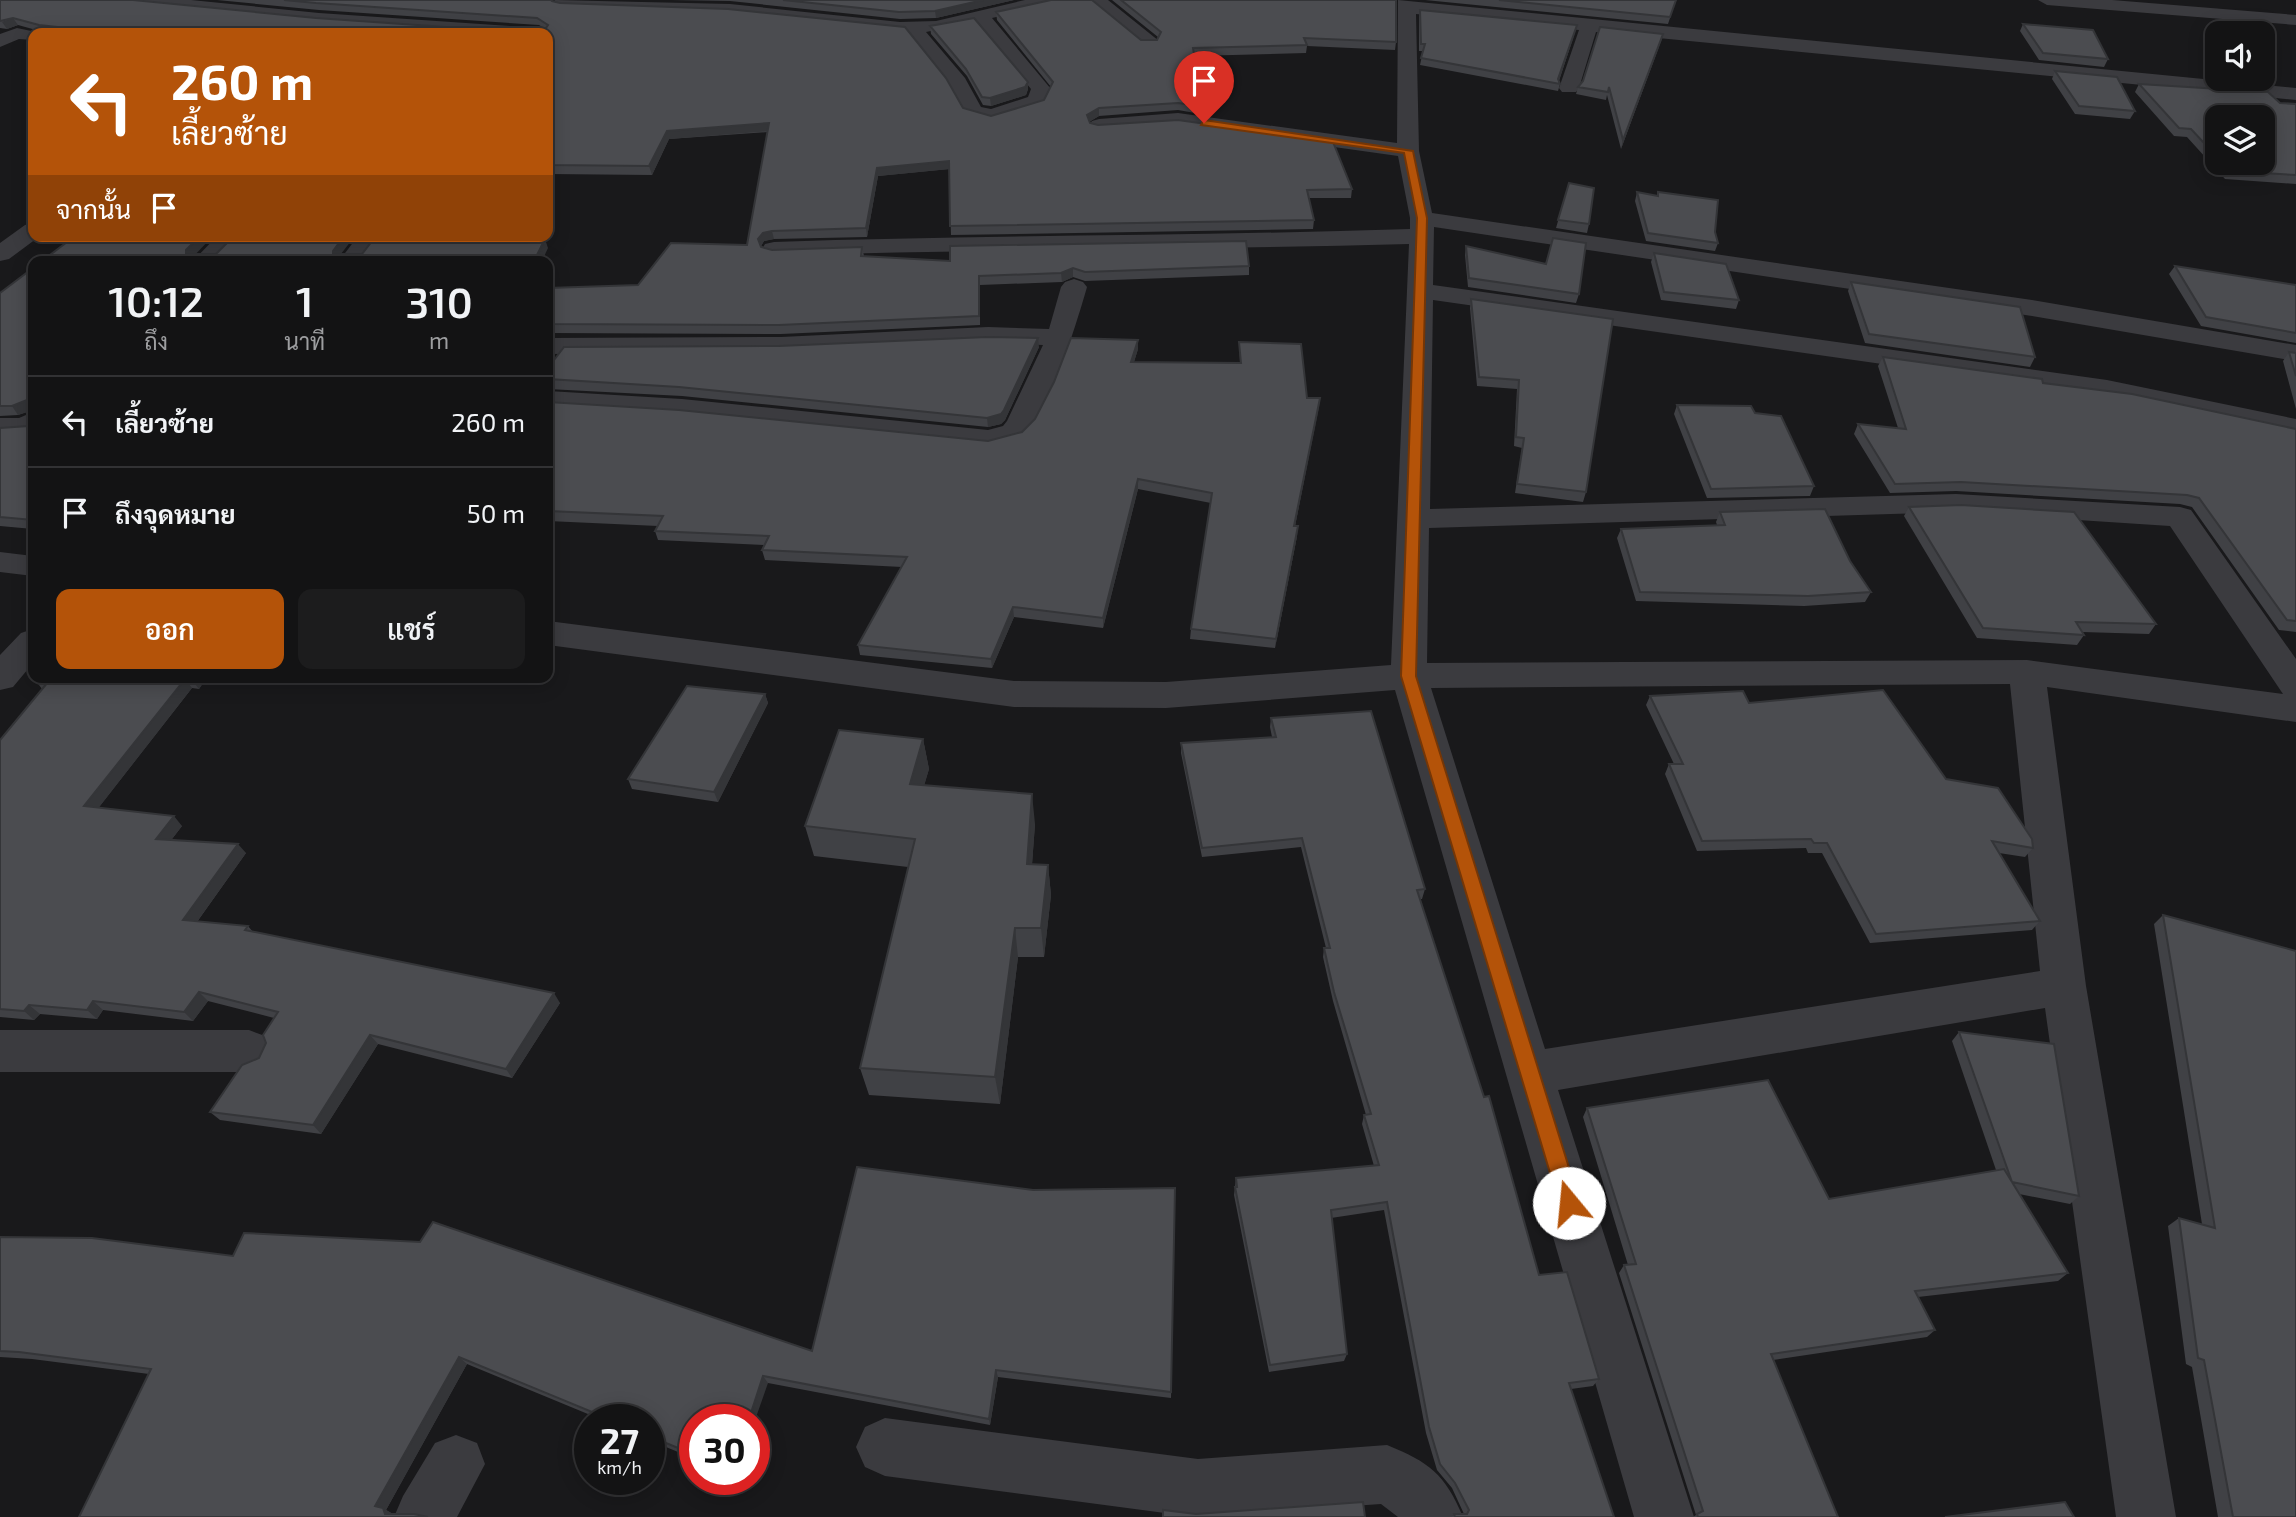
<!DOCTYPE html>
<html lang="th">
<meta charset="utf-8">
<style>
:root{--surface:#131314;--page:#1c1c1d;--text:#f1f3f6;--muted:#9d9ea0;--line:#323234;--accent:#b45309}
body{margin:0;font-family:"Exo 2",Sarabun,sans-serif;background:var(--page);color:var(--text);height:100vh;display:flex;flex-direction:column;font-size:26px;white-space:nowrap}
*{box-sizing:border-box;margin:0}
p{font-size:23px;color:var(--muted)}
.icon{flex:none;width:38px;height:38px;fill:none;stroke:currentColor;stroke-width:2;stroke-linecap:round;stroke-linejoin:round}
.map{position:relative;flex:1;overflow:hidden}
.details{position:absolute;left:28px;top:256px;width:525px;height:427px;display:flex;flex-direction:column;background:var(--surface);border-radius:14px;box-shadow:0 4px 18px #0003,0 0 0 2px var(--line)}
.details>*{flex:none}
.guide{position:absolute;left:28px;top:28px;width:525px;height:214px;border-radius:14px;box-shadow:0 4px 18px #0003,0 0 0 2px var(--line);background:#b45309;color:#fff;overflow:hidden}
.buttons{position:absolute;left:2205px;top:21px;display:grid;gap:14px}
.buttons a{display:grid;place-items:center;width:70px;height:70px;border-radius:14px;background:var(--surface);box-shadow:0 4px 18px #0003,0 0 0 2px var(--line);font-size:35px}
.speed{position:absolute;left:574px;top:1404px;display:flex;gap:14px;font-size:35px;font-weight:700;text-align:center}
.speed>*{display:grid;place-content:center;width:91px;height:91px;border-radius:50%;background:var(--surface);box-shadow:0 4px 18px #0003,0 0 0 2px var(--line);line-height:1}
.speed small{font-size:18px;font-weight:400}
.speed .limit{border:10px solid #d22;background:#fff;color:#111}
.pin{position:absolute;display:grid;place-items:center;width:60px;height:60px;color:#fff;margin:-72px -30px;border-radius:50% 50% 50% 0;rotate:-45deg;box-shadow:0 0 7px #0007}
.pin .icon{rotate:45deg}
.me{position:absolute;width:77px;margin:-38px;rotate:343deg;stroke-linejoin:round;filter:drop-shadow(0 0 5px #0008)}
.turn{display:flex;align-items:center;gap:24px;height:147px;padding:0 28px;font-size:32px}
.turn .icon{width:91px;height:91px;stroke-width:2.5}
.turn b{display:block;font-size:49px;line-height:60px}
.then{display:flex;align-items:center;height:66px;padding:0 28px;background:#0003;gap:14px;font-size:26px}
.eta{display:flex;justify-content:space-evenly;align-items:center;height:119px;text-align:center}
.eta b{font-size:42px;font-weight:600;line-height:49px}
.primary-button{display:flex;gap:14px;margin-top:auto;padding:14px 28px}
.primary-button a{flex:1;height:80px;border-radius:14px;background:var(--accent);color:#fff;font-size:28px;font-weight:600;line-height:80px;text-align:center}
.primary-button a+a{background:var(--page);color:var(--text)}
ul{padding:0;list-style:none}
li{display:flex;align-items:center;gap:21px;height:91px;padding:0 28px;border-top:2px solid var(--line)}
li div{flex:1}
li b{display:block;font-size:26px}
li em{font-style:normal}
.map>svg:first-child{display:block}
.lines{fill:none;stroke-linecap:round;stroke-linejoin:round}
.minor{fill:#3b3b3f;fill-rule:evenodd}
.wall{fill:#404145;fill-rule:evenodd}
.shaded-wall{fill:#343538}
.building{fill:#4b4c50;stroke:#343538;stroke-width:2}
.route{fill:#b45309;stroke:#753606;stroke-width:2}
</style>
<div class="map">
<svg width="2296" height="1517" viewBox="0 0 2296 1517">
<rect width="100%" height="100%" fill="#19191b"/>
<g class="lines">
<!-- minor -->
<path class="minor" d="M129 0H191L319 13 523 27 532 32 462 33 319 23 138 5Z
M555 0 730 4 900 22 936 21 1025 0H1056L1053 4 992 18 1051 89 1044 105 992 121 966 115 949 84 907 32 730 14 562 8 556 7 553 3ZM976 22 1031 89 1028 97 991 109 981 107 965 78 926 32Z
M1088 0H1108L1159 41 1157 45H1143Z
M1398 0 2296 88V100L1596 32 1579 88 1576 92H1562L1559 88 1579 30 1416 14 1419 151 1432 213 2032 300 2296 345V361L2032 316 1434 227 1433 285 2107 380 2296 419V437L2107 396 1433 300 1430 509 1956 494 2180 507 2191 510 2296 659V722L2047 687 2086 986 2176 1517H2116L2045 1008 1558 1090 1694 1517H1634L1395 690 1166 708 1014 707 548 645V621L1014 681 1166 682 1391 665 1409 244C1197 250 986 249 774 256L765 254 762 249 765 244 774 242C986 235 1198 236 1410 229V218L1398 156 1178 125 1099 131 1092 129 1089 125 1092 121 1099 119 1178 113 1397 143ZM1956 512 2170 526 2283 694 2027 660 1427 663 1429 528ZM2010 684 2040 971 1545 1049 1431 688Z
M2038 0H2112L2296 15V25L2047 5Z
M17 28 41 33H33V40L19 39 0 47V34Z
M33 223V236H40L9 259 0 261V243L25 225Z
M217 236H243L219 261H193Z
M358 236H383L364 261H339Z
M1074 279 1083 282 1087 287C1079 316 1047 420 1025 437 1016 443 1000 445 989 448L682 417 548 408V391L682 399 988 430 1003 426 1007 421 1043 345 988 343 781 353 548 354V338L781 337 988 327 1049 329 1061 287 1065 282Z
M33 412V434L0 436V418H19Z
M0 552 33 556V576L0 572Z
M33 629V663L13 687 0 690V655L21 633Z
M0 1030H249L265 1036 272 1051 265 1066 249 1072H0Z
M885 1418 1198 1459 1387 1445C1429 1462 1445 1474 1463 1517H1398L1381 1504 1195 1517 885 1476 865 1467 856 1447 865 1427Z
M456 1435 477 1443 485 1464 457 1517H394L403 1496 435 1443Z"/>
</g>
<!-- wall -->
<path class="wall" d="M0 0 316 18 460 28H544L539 25 319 10 217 0H553L552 1 991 116 1044 100 1051 87 997 20 996 12 1141 40H1157L1158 37 1112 0H1396V42L1395 50 1307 46 1306 53 1194 56 1202 106 1201 114 1178 110 1099 116 1089 122 1098 125 1352 189 1351 198H1309L1314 220 1313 229 951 235 949 169 878 176 867 237 774 239 764 241 761 246 772 250 862 247 864 256 950 261 1249 266V275L1085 281 1073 277 1062 282 980 285V325L781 334 548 333V288L638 285 747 245 768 132 669 139 652 175 548 174V33H47L18 25 7 29 0 28Z
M670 0H1014L936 18 900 19 730 1Z
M1425 0H1676L1668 24Z
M1420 10 1575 32 1559 81 1560 84 1558 91 1420 65 1423 51H1419V17Z
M2023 24 2108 59 2104 67 2039 60 2020 31Z
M930 26 1028 89 1026 95 991 106 983 105 967 76 931 34Z
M1663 34 1661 41 1621 149 1607 95 1606 100 1576 94 1578 87Z
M2055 71 2135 111 2130 119 2075 114 2052 79Z
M2139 84 2280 103 2296 104V184L2225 179 2187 137 2174 136 2135 92ZM2217 117 2263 163H2217Z
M1569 183 1589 224 1587 233 1556 228Z
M1637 192 1657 196 1658 192 1718 243 1715 251 1646 241 1635 201Z
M1466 246 1546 264 1579 294 1576 303 1468 287 1465 255Z
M1654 253 1739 300 1736 309 1661 300 1651 262Z
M2175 266 2296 285V343L2201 326 2169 274Z
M33 268V529L0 526V428L28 426 27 412 18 415 0 416V293Z
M1851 282 2035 357 2030 367 1865 343 1848 291Z
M1471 299 1586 492 1583 502 1515 493 1522 448 1514 446 1517 389 1477 386 1470 308Z
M1239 342 1307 398H1320L1295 526 1297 536 1275 648 1190 639 1191 629 1211 503 1138 489 1103 628 1014 617 992 668 860 655 858 645 902 567 765 560 762 550 764 545 658 540 655 531 658 526 548 521V402L988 441 1022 432 1138 349 1134 362 1240 363Z
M1039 347 1005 420 1001 424 988 427 682 396 548 389V368Z
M2289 352 2296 353V409L2283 361Z
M1883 357 2043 383 2296 429V632L2279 630 2192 507 2180 504 1956 491 1890 493 1854 434 1858 424 1898 428 1878 366Z
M1677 405 1814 486 1810 496 1707 498 1674 414Z
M1909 507 2156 624 2149 634 2082 632 2084 635 2077 645 1977 638 1904 516Z
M1720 512 1850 561 1871 592 1865 602 1804 606 1636 601 1617 538 1621 529 1717 525 1716 522Z
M207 677 199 689 192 688 99 807 182 826 172 839 246 853 197 922 248 926 253 932 560 1003 512 1078 378 1044 321 1134 220 1120 210 1112 259 1058 266 1043 274 1018 208 1001 193 1021 103 1010 97 1019 40 1014 34 1020 0 1017V740L42 689 36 681Z
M765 694 768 703 718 802 632 789 628 779Z
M1650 696 1749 703 1946 779 2033 848 2025 857 1999 853 2040 921 2032 930 1870 943 1822 853H1808L1806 848 1697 851 1665 774 1669 764H1674L1646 705Z
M1271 718 1425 889 1422 899H1420L1539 1275 1599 1379 1593 1386 1571 1389 1614 1517H1452L1454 1514H1464L1452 1488 1437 1470 1426 1433 1384 1210 1331 1218 1347 1354 1344 1361 1269 1372 1234 1195 1236 1178 1374 1166 1362 1124 1364 1115H1366L1333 1001 1323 957 1324 948H1326L1301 847 1202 857 1181 753V743L1272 737 1270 727Z
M923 739 929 769 924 785 1035 824 1032 864 1048 865 1051 895 1044 957H1018L1000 1104 869 1095 860 1068 908 867 814 856 805 826Z
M2163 915 2296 1517H2218L2192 1367 2186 1364 2168 1226 2179 1218 2202 1224 2154 924Z
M1959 1032 2079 1196 2070 1204 2019 1194 2068 1273 2058 1281 1918 1297 1935 1330 1927 1337 1773 1360 1838 1517H1693L1696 1515 1619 1273 1624 1265H1628L1583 1117 1587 1108 1829 1199 1996 1170 1952 1041Z
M1175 1188 1171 1398 998 1377 990 1425 768 1383 695 1419V1459L649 1440V1419H600L467 1364 386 1510 393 1514 79 1517 149 1374 32 1359 0 1357V1236L2 1237 812 1351 1033 1190Z"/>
<!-- shaded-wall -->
<path class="shaded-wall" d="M983 0H1014L936 18 935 11Z
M13 18 18 25 7 29 2 22Z
M1577 25 1575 32 1558 83V79Z
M1663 34 1661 41 1621 149 1623 140Z
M1028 82V89L1026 95 991 106 990 98Z
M1099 108V116L1087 123V115Z
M769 123 771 131 669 139 652 175 649 166 667 131Z
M949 161 950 169 878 176 867 237 866 228 877 168Z
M772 231 774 239 764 241 760 248 758 239 763 233Z
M200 236H213L191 259 186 254V250Z
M344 236H355L337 259 333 254V251Z
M545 239 548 248 542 261H534Z
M1073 268V277L1062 282 1061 273Z
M1038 338 1039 347 1005 420 1001 424 988 427 987 418Z
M1138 340V349L1131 371V362Z
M1320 398 1319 407 1293 536 1294 526Z
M27 400 33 410 18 415 12 406Z
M1138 479V489L1103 628V618Z
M1298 526 1297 536 1275 648 1276 639Z
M1013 607 1014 617 992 668 991 659Z
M193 677H207L199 689 191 679Z
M185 679 192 688 93 815 84 806Z
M765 694 768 703 718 802 714 792Z
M923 739 929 769 916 814 910 784Z
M1032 794 1035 824 1030 893 1027 864Z
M174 816 182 826 165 848 156 839Z
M238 844 246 853 191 930 183 920Z
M1048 865 1051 895 1044 957 1041 928Z
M1015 928 1018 957 1000 1104 995 1077Z
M199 992 208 1001 193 1021 184 1012Z
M554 993 560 1003 512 1078 506 1069Z
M93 1001 103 1010 97 1019 87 1010Z
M29 1005 40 1014 34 1020 24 1011Z
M370 1035 378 1044 321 1134 313 1125Z
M459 1357 467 1364 386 1510 393 1514V1517H389L375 1506Z
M996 1370 998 1377 990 1425 989 1419Z
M763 1376 768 1383 754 1423V1419H749Z"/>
<!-- building -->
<path class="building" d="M0 0H133L316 18 460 28H546L548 25 537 18 316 3 284 0H551L552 1 560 3 728 9 905 27 946 78 963 108 991 116 1044 100 1053 82 996 12 1051 0H1092L1141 40H1157L1161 32 1121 0H1396V42L1304 38 1307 45 1193 48 1202 106 1178 103 1099 108 1087 115 1090 123 1098 125 1178 120 1333 142 1352 189 1307 190 1314 220 950 226 949 161 877 168 866 228 772 231 763 233 758 239 761 247 772 250 862 247 861 256 950 261V246L1246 241 1249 266 1085 272 1073 268 1061 273 979 276V316L779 325 548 324V288L638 285 671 243 747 245 769 123 667 131 649 166 548 165V33H228L209 31 203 33H112L39 25 13 18 0 21Z
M783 0H983L935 11 899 12Z
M1499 0H1676L1670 17Z
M1420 10 1577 25 1558 79 1560 84 1421 58 1425 44H1421Z
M974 18 1028 82 1025 87 990 98 982 97 966 69 930 26Z
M2023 24 2093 30 2108 59 2043 53Z
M1600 27 1663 34 1623 140 1609 87 1608 92 1578 87 1583 81Z
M2055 71 2117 77 2135 111 2079 106Z
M2139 84 2268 92 2280 103 2296 104V175L2230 171 2223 163H2263V117H2217V157L2191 129 2179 128Z
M1569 183 1594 188 1589 224 1558 220Z
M1637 192 1658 196V192L1718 200 1715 232 1718 243 1648 233Z
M75 236H200L186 250V254H216L234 236H344L333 251V254H362L376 236H426L545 239 534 261H42Z
M1553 238 1586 243 1579 294 1469 278 1466 246 1546 264Z
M1654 253 1726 264 1739 300 1664 292Z
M2175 266 2296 285V333L2206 317Z
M33 268V520L0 517V428L28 426 27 400 12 406H0V293Z
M1851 282 2020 307 2035 357 1869 334Z
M1471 299 1613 319 1586 492 1517 484 1524 438 1516 437 1519 380 1479 377Z
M987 337 1038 338 1004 410 1001 414 987 418 679 387 548 379V368L564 347 779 346Z
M1071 338 1138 340 1131 362 1241 363 1239 342 1301 344 1307 398H1320L1294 526H1298L1276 639 1191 629 1212 493 1138 479 1103 618 1013 607 991 659 858 645 907 557 762 550 769 536 655 531 663 516 548 511V402L679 410 988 441 1022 432 1035 419 1054 382Z
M2289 352 2296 353V376Z
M1883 357 2042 379 2043 383 2132 394 2296 429V621L2287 620 2199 498 2187 495 1961 482 1895 484 1858 424 1906 429Z
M1677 405 1751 406 1755 413 1781 416 1814 486 1711 489Z
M1961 505 2074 512 2156 624 2076 622 2084 635 1983 628 1909 507Z
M1825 509 1850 561 1871 592 1808 596 1640 592 1621 529 1725 525 1720 512Z
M39 677H193L191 679H185L84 806 174 816 156 839 238 844 183 920 248 926 245 930 554 993 506 1069 370 1035 313 1125 210 1112 242 1065 259 1058 266 1043 263 1035 278 1012 199 992 184 1012 93 1001 87 1010 29 1005 24 1011 0 1009V740L48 682 36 681Z
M687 686 765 694 714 792 628 779Z
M1883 690 1946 779 1998 788 2032 839 2033 848 1992 841 2040 921 1876 934 1827 843H1814L1811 839 1702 841 1669 764H1683L1650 696 1743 691 1749 703Z
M1371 711 1425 889 1417 890 1484 1097 1489 1096 1539 1275 1567 1272 1599 1379 1569 1383 1614 1517H1455L1454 1514H1467L1469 1510 1455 1483 1440 1464 1429 1427 1387 1202 1331 1210 1347 1354 1270 1365 1235 1187H1237L1236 1178 1379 1165 1364 1115 1371 1114 1334 992 1324 948H1330L1302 838 1202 848 1181 743 1276 737 1271 718Z
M839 730 923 739 910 784 1032 794 1027 864 1048 865 1041 928H1015L995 1077 860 1068 915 839 805 826Z
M2163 915 2296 951V1517H2233L2204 1360 2198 1358 2179 1218 2215 1228Z
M1959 1032 2054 1044 2079 1196 2012 1182Z
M1768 1080 1829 1199 2004 1169 2068 1273 1915 1291 1935 1330 1771 1354 1838 1517H1698L1697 1514 1703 1511 1624 1265 1636 1264 1587 1108Z
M857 1167 1033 1190 1175 1188 1171 1392 996 1370 989 1419 763 1376 749 1419H695V1455L649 1436V1419H609L459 1357 375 1506 383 1508 385 1514H414L428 1517H79L151 1369 19 1352 0 1351V1237L92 1238 233 1256 244 1233 420 1242 433 1222 812 1351Z
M1363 1502 1365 1517H1163V1510L1196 1514Z
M2065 1502 2074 1517H1945Z"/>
<!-- route -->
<path class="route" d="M1204 120 1413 151 1427 218 1416 676 1580 1203 1576 1211 1569 1214 1562 1211 1559 1203 1401 676 1417 218 1404 153 1201 125Z"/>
</svg>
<div class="buttons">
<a><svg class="icon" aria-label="sound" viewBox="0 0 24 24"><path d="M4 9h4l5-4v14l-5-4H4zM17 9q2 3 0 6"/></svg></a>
<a><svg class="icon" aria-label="layers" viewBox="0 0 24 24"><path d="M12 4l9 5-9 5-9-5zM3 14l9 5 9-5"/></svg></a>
</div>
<div class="speed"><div>27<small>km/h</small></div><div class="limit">30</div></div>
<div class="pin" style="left:1204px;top:123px;background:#d93025"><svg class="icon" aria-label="arrive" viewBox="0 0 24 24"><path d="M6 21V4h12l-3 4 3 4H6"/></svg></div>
<svg class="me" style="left:1569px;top:1203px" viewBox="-20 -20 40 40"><circle r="19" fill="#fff"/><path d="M0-13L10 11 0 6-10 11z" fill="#b45309"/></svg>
<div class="guide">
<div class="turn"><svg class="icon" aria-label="left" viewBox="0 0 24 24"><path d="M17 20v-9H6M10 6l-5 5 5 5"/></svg><div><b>260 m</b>เลี้ยวซ้าย</div></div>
<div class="then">จากนั้น<svg class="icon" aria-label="arrive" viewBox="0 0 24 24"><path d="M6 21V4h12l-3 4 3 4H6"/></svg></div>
</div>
<section class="details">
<div class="eta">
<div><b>10:12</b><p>ถึง</p></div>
<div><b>1</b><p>นาที</p></div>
<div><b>310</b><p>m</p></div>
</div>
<ul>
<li><svg class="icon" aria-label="left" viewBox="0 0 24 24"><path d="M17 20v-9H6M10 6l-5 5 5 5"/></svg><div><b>เลี้ยวซ้าย</b></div><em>260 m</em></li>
<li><svg class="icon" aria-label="arrive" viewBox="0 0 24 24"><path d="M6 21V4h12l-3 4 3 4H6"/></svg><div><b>ถึงจุดหมาย</b></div><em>50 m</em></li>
</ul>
<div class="primary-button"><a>ออก</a><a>แชร์</a></div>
</section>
</div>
